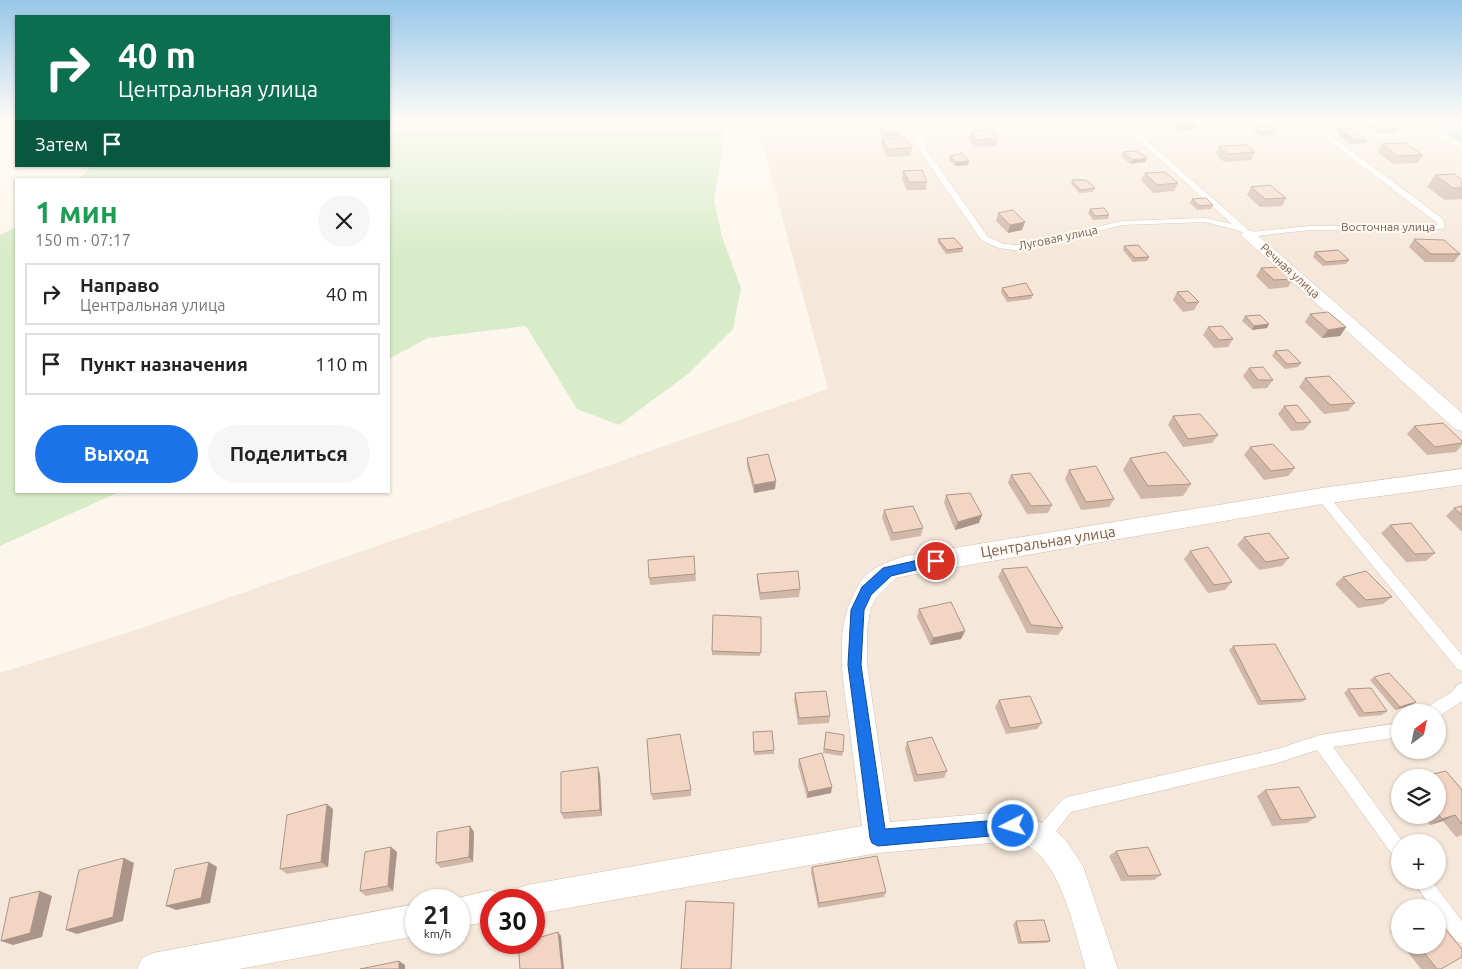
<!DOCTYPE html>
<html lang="ru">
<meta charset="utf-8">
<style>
:root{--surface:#fff;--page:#f6f6f6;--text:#222;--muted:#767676;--line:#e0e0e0;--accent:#1a73e8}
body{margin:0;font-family:Ubuntu,sans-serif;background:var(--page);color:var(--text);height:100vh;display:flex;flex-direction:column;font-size:19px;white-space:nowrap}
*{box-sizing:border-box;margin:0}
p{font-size:16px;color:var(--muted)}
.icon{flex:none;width:28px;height:28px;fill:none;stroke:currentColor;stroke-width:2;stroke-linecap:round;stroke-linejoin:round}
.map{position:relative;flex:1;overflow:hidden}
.drawer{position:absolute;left:15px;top:178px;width:375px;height:315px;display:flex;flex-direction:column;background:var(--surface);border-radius:0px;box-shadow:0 1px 4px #0004}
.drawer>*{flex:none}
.hud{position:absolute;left:15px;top:15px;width:375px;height:152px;border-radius:0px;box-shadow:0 1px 4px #0004;background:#0b6e4f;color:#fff;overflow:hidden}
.needle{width:32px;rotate:33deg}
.tools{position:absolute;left:1391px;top:704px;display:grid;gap:10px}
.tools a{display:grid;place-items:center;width:55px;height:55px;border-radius:50%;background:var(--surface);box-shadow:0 1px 4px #0004;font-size:25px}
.speed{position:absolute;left:405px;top:889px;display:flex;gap:10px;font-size:25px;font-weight:700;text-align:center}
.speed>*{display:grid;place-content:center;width:65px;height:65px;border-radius:50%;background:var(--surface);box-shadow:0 1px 4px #0004;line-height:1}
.speed small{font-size:12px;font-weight:400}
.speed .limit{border:8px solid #d22;background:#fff;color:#111}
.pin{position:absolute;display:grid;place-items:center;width:42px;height:42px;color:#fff;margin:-21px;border:2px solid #fff;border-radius:50%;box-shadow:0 1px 5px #0007}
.me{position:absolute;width:55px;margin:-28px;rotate:265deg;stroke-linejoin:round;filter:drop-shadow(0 0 4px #0008)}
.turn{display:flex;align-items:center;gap:18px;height:105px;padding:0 20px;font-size:22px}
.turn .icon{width:65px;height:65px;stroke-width:2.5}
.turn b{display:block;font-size:35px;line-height:42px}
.then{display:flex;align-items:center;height:48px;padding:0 20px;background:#0003;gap:10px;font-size:19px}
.round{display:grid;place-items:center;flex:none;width:52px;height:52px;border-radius:26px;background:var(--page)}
.head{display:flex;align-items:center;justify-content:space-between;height:85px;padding:0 20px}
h1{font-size:30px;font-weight:700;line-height:38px;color:#1e9e55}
.action{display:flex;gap:10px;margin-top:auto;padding:10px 20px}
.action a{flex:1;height:58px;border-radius:30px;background:var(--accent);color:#fff;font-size:20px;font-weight:700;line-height:58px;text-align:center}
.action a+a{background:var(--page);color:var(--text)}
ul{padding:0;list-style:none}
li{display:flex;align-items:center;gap:15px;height:62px;margin:0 10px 8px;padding:0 10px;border:2px solid var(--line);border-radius:0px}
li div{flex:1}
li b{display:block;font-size:19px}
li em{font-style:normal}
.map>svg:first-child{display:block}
.residential{fill:#f5e8da;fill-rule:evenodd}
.green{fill:#d8ecc9}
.water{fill:#bfe3e8;stroke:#a5d3da}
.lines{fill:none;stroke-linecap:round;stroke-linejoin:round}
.lane-casing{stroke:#d1beb0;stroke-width:1}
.street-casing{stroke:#d1beb0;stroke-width:1}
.lane{fill:#fff;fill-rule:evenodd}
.street{fill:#fff;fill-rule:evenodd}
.wall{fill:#d1b7a8}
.shaded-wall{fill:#aa9588}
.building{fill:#f3d5c3;stroke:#aa9588}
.route{fill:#1a73e8;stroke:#114b97}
.labels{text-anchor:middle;stroke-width:4;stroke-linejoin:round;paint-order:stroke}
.far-street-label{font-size:12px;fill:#7a5c4d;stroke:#fffaf3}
.street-label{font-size:15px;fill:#7a5c4d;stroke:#fffaf3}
</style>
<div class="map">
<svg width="1462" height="969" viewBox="0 0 1462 969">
<rect width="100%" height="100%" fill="#fdf6ec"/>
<!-- residential -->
<path class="residential" d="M756 119H1412L1462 150V969H0V673L133 631 828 389ZM1400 712H1438V750H1400ZM1400 778H1438V815H1400ZM1400 842H1438V880H1400ZM416 900H459V942H416ZM491 900H534V942H491ZM1400 908H1438V945H1400Z"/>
<!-- green -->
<path class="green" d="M389 119H731L725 126 722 154 714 199 722 237 741 288 733 329 688 374 619 425 577 409 526 326 428 338 389 359V179H79L92 166H389Z
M16 227V491H121L0 546V235Z"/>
<!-- water -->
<path class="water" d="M1432 119H1462V143L1437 128Z"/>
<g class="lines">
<!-- lane casing -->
<g class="lane-casing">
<path id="lane" d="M906 119H912L929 153 988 237 1004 244 1020 245 1122 221 1205 218 1232 224 1115 119H1122L1251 232 1309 226 1437 225 1436 222 1424 213 1300 119H1308L1430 209 1443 219 1445 227 1441 229 1309 230 1249 237 1240 231 1205 222 1122 225 1020 251 999 248 982 241 921 153Z
M1322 492 1326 493 1462 655V671L1457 669 1318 499 1316 496 1318 493Z
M1462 683V701L1438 717V712H1426C1431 699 1451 698 1457 685Z
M1400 723V737L1333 747 1403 842H1400V859L1394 857 1317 750 1277 763 1071 812 1047 843 1041 845 1035 843 1033 837 1035 831 1062 800 1067 797 1277 749 1320 735Z
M1413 880H1431L1462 921V943L1456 941 1438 916V908H1431Z"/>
</g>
<!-- street casing -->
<g class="street-casing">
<path id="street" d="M1249 230 1254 232 1462 413V431L1455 429 1244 238 1241 235 1244 232Z
M1462 469V485L1322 504 905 576 896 578 876 598 870 610 867 631V665L890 822 1013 811 1051 827 1065 839 1083 866 1118 969H1086C1075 934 1063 869 1031 848 1026 844 1019 843 1013 841L878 853 534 914V900H512L516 889 527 885 862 826C858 795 854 763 850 731 844 683 831 630 858 586 868 568 887 562 905 556L1322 488Z
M491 890 502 895 504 900H491V921L459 927V900H450Z
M416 904V936L239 969H137L142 958 153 953Z"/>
</g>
<!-- lane -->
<use href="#lane" class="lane"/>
<!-- street -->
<use href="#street" class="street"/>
</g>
<!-- wall -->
<path class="wall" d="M956 119H975V121L958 122Z
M995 119H1009L1010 122 1009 125 999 126Z
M1165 119H1194V130L1177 131 1164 121Z
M1371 123 1398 129 1395 133H1377L1368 126Z
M879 126 900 132V136L884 137 879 129Z
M1254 127 1276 131 1274 135 1259 136 1252 130Z
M1338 128 1367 140 1365 143 1351 144 1335 132Z
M971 131 998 138 996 146 976 147 969 139Z
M882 139 912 148 910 156 887 157 881 146Z
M1382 144 1423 155 1418 163 1393 164 1377 152Z
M1219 146 1255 152 1251 160 1224 162 1216 154Z
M1123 152 1145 162 1130 164 1121 156Z
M950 156 968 165 955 166 949 160Z
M903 171 927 182 926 190H907L902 179Z
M1145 173 1178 183 1174 191 1153 193 1141 180Z
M1435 175 1462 180V199L1445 200 1427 187Z
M1072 180 1095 188 1093 192 1079 193 1071 184Z
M1251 187 1286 198 1282 206 1260 207 1247 195Z
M1192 199 1213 205 1211 209 1197 210 1190 203Z
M1090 209 1109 215 1108 219 1093 220 1088 213Z
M998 213 1022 230 1008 233 996 221Z
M938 239 963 248 962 252 946 254 938 243Z
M1414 239 1460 254 1454 262H1425L1409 247Z
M1124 246 1149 257 1147 261 1133 262 1123 250Z
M1315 252 1349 260 1346 264 1323 266 1313 257Z
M1261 268 1293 279 1288 287 1269 289 1256 276Z
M1002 288 1033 295 1031 299 1007 302 1001 292Z
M1177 292 1199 302 1194 310 1183 312 1173 300Z
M1310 314 1346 327 1340 336 1322 338 1305 322Z
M1245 316 1269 324 1267 328 1252 330 1242 321Z
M1208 327 1233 339 1228 347 1214 348 1203 335Z
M1275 351 1301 363 1298 367 1285 369 1272 356Z
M1249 368 1273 380 1267 388 1253 389 1243 376Z
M1305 378 1355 403 1348 411 1324 414 1299 387Z
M1284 406 1311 422 1304 430 1291 431 1278 414Z
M1173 416 1218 435 1212 443 1183 447 1168 425Z
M1414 426 1462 441V445L1456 452 1427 455 1407 434Z
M1250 447 1295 468 1288 476 1264 480 1244 455Z
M747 458 775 489 754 493 747 466Z
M1130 458 1191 484 1183 496 1141 499 1123 470Z
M1069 470 1114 499 1109 507 1081 510 1065 479Z
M1011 475 1052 505 1048 513 1027 514 1008 483Z
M946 495 979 523 955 530 944 503Z
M1462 506V532L1446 516 1454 508Z
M884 510 923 528 921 536 891 541 882 518Z
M1390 525 1435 553 1426 561 1406 562 1381 533Z
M1244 537 1289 558 1282 566 1259 570 1237 545Z
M1190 551 1232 582 1225 590 1208 593 1184 559Z
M694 556 696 581 650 585 649 578Z
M1002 569 1063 628 1058 635 1027 633 998 577Z
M757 574 800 589 799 597 760 600 757 582Z
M1343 577 1392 597 1383 604 1358 608 1335 584Z
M919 609 965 631 961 639 930 645 917 617Z
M761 617 760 656 712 655V651Z
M1233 646 1306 699 1302 702 1258 705 1229 650Z
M1374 677 1416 702 1411 705 1395 710 1370 680Z
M1348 689 1387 711 1382 715 1359 717 1344 693Z
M795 693 830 716 829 723 798 725 794 700Z
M999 700 1042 723 1037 729 1006 734 995 707Z
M753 732 774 750V754L754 755Z
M826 732 843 752 842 756 823 753Z
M907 742 947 771 944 778 914 782 905 749Z
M799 759 831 793 807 798 798 765Z
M1446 771 1462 790V835L1456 837 1443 821 1430 825 1423 815H1438V778H1423Z
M600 774 602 816 564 819 561 813Z
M691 790V796L653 800 651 794Z
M1265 790 1316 817 1307 823 1272 826 1257 796Z
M333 809 328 867 287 874 280 869Z
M470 826 474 832 473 862 441 868 436 863Z
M391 847 397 852 393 891 366 896 360 891Z
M1116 851 1161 875 1154 880 1121 881 1109 856Z
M812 867 886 892 884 897 818 908 811 872Z
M1016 921 1050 941 1047 943 1018 944 1013 924Z
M1400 926V942L1390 931Z
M1402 945H1438L1441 969H1421Z"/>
<!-- shaded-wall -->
<path class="shaded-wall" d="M1198 122 1194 130 1177 131 1180 124Z
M1147 158 1145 162 1130 164 1132 160Z
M969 161 968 165 955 166 956 162Z
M1025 222 1022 230 1008 233 1010 225Z
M1269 324 1267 328 1252 330 1254 326Z
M1346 327 1340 336 1322 338 1328 330Z
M776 481 775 489 754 493V485Z
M982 515 979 523 955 530 958 522Z
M965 631 961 639 930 645 933 638Z
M1416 702 1411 705 1395 710 1400 707Z
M598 767 600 774 602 816 600 810Z
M832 787 831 793 807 798 808 792Z
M327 804 333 809 328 867 321 862Z
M1455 815 1443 821 1430 825 1442 819Z
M470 826 474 832 473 862 469 857Z
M391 847 397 852 393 891 388 886Z
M124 858 134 863 123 921 77 934 66 930Z
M209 862 217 867 210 903 176 910 166 906Z
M40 891 52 896 42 937 13 945 1 941Z
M558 932 561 936 564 969H562Z
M399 961 405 965V969H399Z"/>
<!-- building -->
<path class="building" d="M998 119H1009L1010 122H1000Z
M1174 119H1194L1198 122 1180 124Z
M1388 122 1398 129 1380 130 1371 123Z
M895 124 900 132 885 133 879 126Z
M1270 126 1276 131 1261 132 1254 127Z
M1338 128H1351L1367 140H1354Z
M992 130 998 138 977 140 971 131Z
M905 137 912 148 888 149 882 139Z
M1406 143 1423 155 1398 156 1382 144Z
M1246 145 1255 152 1228 154 1219 146Z
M1136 151 1147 158 1132 160 1123 152Z
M962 153 969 161 956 162 950 156Z
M922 170 927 182H909L903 171Z
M1165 172 1178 183 1157 185 1145 173Z
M1454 174 1462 180V188H1453L1435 175Z
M1072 180H1086L1095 188 1080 190Z
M1270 185 1286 198 1265 199 1251 187Z
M1206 198 1213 205 1199 206 1192 199Z
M1104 208 1109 215 1095 216 1090 209Z
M1013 210 1025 222 1010 225 998 213Z
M954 238 963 248 947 250 938 239Z
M1414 239 1444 240 1460 254H1431Z
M1138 245 1149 257 1135 258 1124 246Z
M1338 250 1349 260 1326 262 1315 252Z
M1280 267 1293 279 1274 280 1261 268Z
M1026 283 1033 295 1009 298 1002 288Z
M1188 291 1199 302 1187 303 1177 292Z
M1328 312 1346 327 1328 330 1310 314Z
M1260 315 1269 324 1254 326 1245 316Z
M1222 326 1233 339 1219 340 1208 327Z
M1288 350 1301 363 1287 364 1275 351Z
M1263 367 1273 380H1258L1249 368Z
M1329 376 1355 403 1330 405 1305 378Z
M1297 405 1311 422 1297 423 1284 406Z
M1200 414 1218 435 1188 439 1173 416Z
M1443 423 1462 441V443L1435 447 1414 426Z
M1273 444 1295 468 1271 471 1250 447Z
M1166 452 1191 484 1148 486 1130 458Z
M768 454 776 481 754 485 747 458Z
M1096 466 1114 499 1086 502 1069 470Z
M1030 473 1052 505 1031 506 1011 475Z
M970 493 982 515 958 522 946 495Z
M913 506 923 528 893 533 884 510Z
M1462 506V515L1454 508Z
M1411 523 1435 553 1415 554 1390 525Z
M1269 533 1289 558 1266 562 1244 537Z
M1208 547 1232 582 1214 585 1190 551Z
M694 556 695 574 649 578 648 560Z
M1027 567 1063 628 1031 625 1002 569Z
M798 571 800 589 760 593 757 574Z
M1366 571 1392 597 1366 600 1343 577Z
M951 602 965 631 933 638 919 609Z
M713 615 761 617V653L712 651Z
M1275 644 1306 699 1261 701 1233 646Z
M1389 673 1416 702 1400 707 1374 677Z
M1371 688 1387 711 1364 713 1348 689Z
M826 691 830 716 799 718 795 693Z
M1030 696 1042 723 1010 728 999 700Z
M772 731 774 750 754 752 753 732Z
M826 732 844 735 843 752 824 749Z
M680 734 691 790 651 794 647 739Z
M932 737 947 771 917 775 907 742Z
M822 753 832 787 808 792 799 759Z
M598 767 600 810 561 813V772Z
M1446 771 1462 790V824L1455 815 1442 819 1438 814V796H1440L1438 792V778H1426L1425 776Z
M1299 787 1316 817 1281 820 1265 790Z
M327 804 321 862 280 869 287 815Z
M470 826 469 857 436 863 437 832Z
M391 847 388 886 360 891 365 852Z
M1148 847 1161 875 1128 876 1116 851Z
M877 856 886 892 819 903 812 867Z
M124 858 113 917 66 930 79 870Z
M209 862 201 898 166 906 175 869Z
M40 891 30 933 1 941 10 898Z
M686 901 734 903 731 969H681Z
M1044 920 1050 941 1021 942 1016 921Z
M1438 921 1462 949V957L1441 969H1437L1418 945H1438Z
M558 932 562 969H520L518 943 534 942V939Z
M399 961V969H360Z"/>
<!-- sky -->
<linearGradient id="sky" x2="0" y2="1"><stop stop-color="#97c7e8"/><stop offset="0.47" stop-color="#fefbf6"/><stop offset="1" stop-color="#fefbf6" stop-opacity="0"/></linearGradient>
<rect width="1462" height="255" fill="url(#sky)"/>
<!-- route -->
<path class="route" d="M936 556 942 561 940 564 891 576 871 595 864 610 861 665 885 829 1013 819 1018 821 1020 826 1018 832 1013 834 878 846 872 843 870 838 848 665 851 610 862 587 883 568Z"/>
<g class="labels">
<!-- far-street labels -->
<g class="far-street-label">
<text x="1388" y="231">Восточная улица</text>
<text transform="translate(1058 238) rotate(-12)" y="4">Луговая улица</text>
<text transform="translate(1290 271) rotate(42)" y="4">Речная улица</text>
</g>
<!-- street labels -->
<g class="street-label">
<text transform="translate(1048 542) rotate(-9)" y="5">Центральная улица</text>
</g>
</g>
</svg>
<div class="tools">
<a><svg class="needle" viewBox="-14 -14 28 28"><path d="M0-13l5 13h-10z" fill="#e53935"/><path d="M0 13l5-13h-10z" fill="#767676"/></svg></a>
<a><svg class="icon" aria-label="layers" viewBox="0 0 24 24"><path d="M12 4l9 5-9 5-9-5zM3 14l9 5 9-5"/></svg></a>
<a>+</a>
<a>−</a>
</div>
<div class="speed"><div>21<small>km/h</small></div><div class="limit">30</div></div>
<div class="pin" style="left:936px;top:561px;background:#d93025"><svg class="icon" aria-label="arrive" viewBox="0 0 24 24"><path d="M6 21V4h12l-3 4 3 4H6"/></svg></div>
<svg class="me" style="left:1013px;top:826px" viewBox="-20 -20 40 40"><circle r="17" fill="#1a73e8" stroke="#fff" stroke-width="3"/><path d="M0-11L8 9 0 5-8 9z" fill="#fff"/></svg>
<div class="hud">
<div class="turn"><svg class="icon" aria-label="right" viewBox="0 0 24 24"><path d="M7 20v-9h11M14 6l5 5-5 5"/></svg><div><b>40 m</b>Центральная улица</div></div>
<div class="then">Затем<svg class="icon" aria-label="arrive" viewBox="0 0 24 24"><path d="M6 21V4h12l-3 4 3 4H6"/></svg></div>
</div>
<section class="drawer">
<div class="head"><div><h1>1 мин</h1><p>150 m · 07:17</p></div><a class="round"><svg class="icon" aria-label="close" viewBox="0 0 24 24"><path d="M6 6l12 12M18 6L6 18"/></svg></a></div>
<ul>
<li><svg class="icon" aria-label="right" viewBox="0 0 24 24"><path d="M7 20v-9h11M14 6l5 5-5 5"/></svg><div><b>Направо</b><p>Центральная улица</p></div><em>40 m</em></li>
<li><svg class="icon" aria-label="arrive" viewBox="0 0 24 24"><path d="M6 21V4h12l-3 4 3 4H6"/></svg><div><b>Пункт назначения</b></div><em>110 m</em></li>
</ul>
<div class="action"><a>Выход</a><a>Поделиться</a></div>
</section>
</div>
